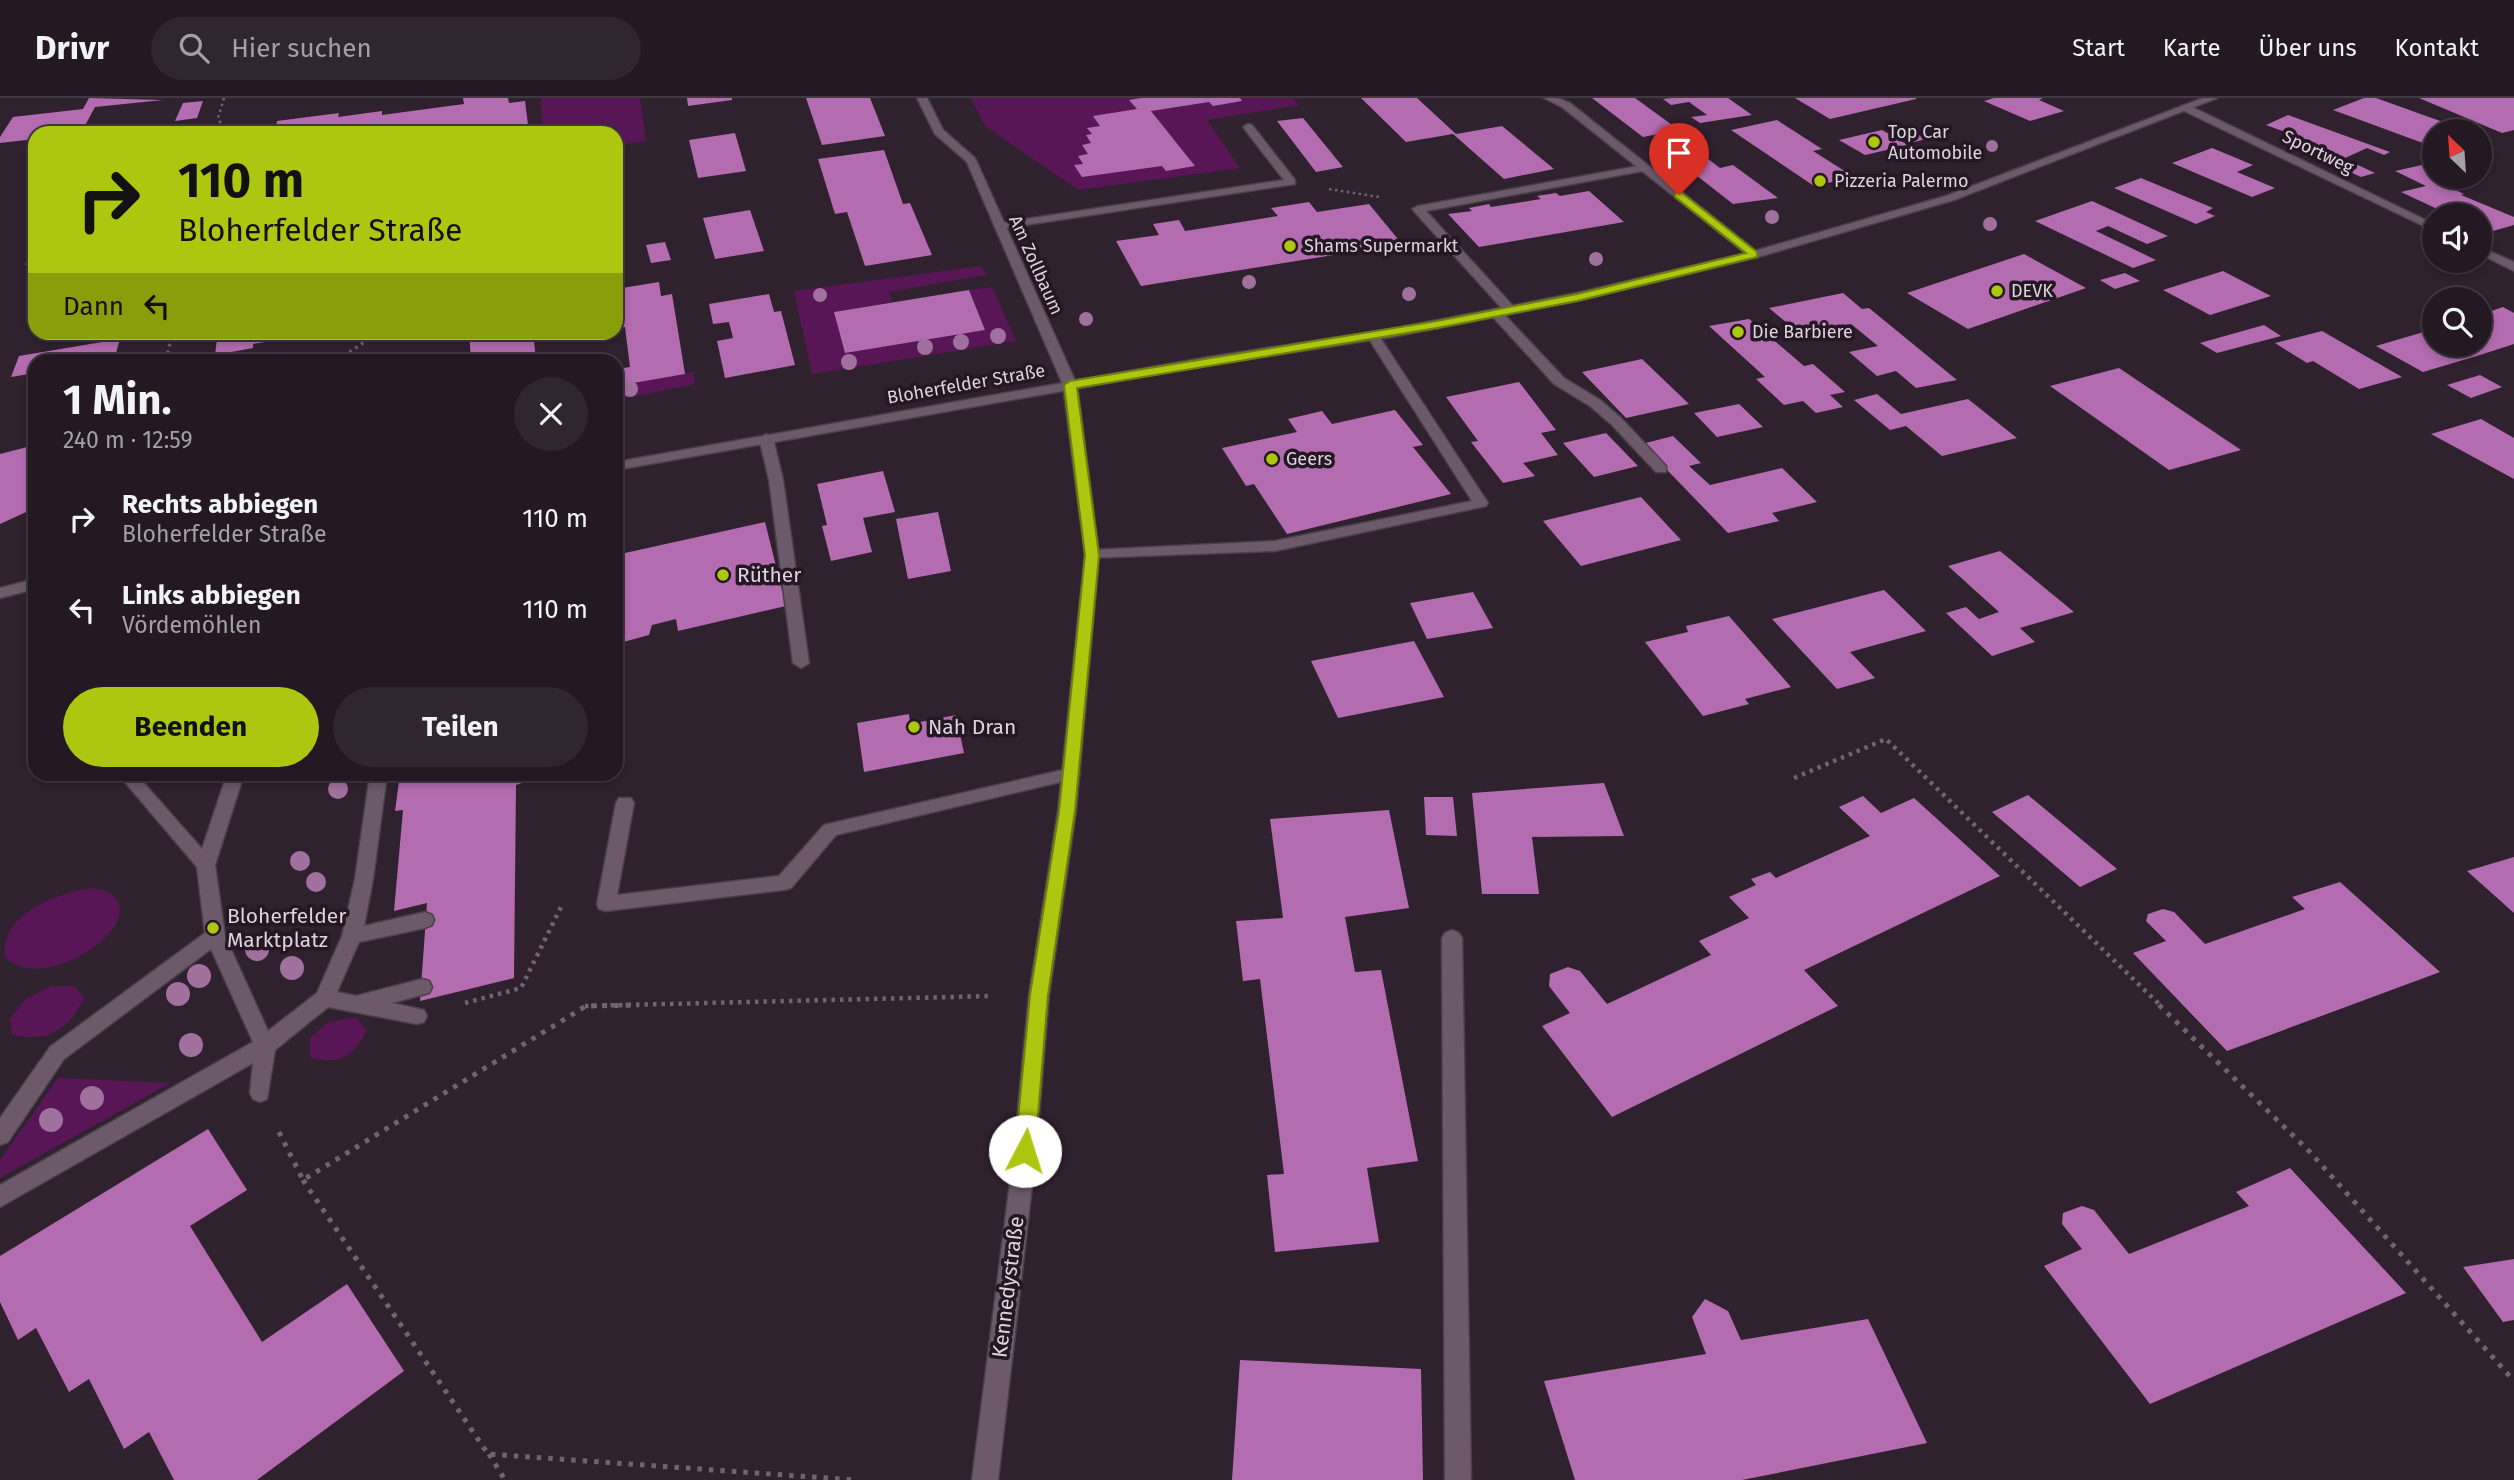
<!DOCTYPE html>
<html lang="de">
<meta charset="utf-8">
<style>
:root{--surface:#241923;--page:#302630;--text:#f1f3f6;--muted:#a3a0a6;--line:#413841;--accent:#adc60f}
body{margin:0;font-family:"Fira Sans",sans-serif;background:var(--page);color:var(--text);height:100vh;display:flex;flex-direction:column;font-size:26px;white-space:nowrap}
*{box-sizing:border-box;margin:0}
p{font-size:23px;color:var(--muted)}
.icon{flex:none;width:38px;height:38px;fill:none;stroke:currentColor;stroke-width:2;stroke-linecap:round;stroke-linejoin:round}
.map{position:relative;flex:1;overflow:hidden}
.side{position:absolute;left:28px;top:256px;width:595px;height:427px;display:flex;flex-direction:column;background:var(--surface);border-radius:21px;box-shadow:0 4px 10px #0003,0 0 0 2px var(--line)}
.side>*{flex:none}
.top-card{position:absolute;left:28px;top:28px;width:595px;height:214px;border-radius:21px;box-shadow:0 4px 10px #0003,0 0 0 2px var(--line);background:#adc60f;color:#111;overflow:hidden}
.needle{width:46px;rotate:335deg}
.buttons{position:absolute;left:2422px;top:21px;display:grid;gap:14px}
.buttons a{display:grid;place-items:center;width:70px;height:70px;border-radius:50%;background:var(--surface);box-shadow:0 4px 10px #0003,0 0 0 2px var(--line);font-size:35px}
.pin{position:absolute;display:grid;place-items:center;width:60px;height:60px;color:#fff;margin:-72px -30px;border-radius:50% 50% 50% 0;rotate:-45deg;box-shadow:0 0 7px #0007}
.pin .icon{rotate:45deg}
.me{position:absolute;width:77px;margin:-38px;rotate:5deg;stroke-linejoin:round;filter:drop-shadow(0 0 5px #0008)}
.turn{display:flex;align-items:center;gap:24px;height:147px;padding:0 35px;font-size:32px}
.turn .icon{width:91px;height:91px;stroke-width:2.5}
.turn b{display:block;font-size:49px;line-height:60px}
.then{display:flex;align-items:center;height:66px;padding:0 35px;background:#0003;gap:14px;font-size:26px}
.round{display:grid;place-items:center;flex:none;width:74px;height:74px;border-radius:37px;background:var(--page)}
.summary{display:flex;align-items:center;justify-content:space-between;height:119px;padding:0 35px}
h1{font-size:42px;font-weight:700;line-height:52px}
.primary-button{display:flex;gap:14px;margin-top:auto;padding:14px 35px}
.primary-button a{flex:1;height:80px;border-radius:42px;background:var(--accent);color:#111;font-size:28px;font-weight:700;line-height:80px;text-align:center}
.primary-button a+a{background:var(--page);color:var(--text)}
ul{padding:0;list-style:none}
li{display:flex;align-items:center;gap:21px;height:91px;padding:0 35px}
li div{flex:1}
li b{display:block;font-size:26px}
li em{font-style:normal}
header{display:flex;align-items:center;gap:42px;box-sizing:border-box;height:98px;padding:0 35px;background:var(--surface);border-bottom:2px solid var(--line)}
header strong{font-size:33px}
nav{display:flex;gap:38px;margin-inline-start:auto;font-size:24px}
.search{width:490px;height:63px;background:var(--page);display:flex;align-items:center;gap:18px;box-sizing:border-box;padding:0 24px;border-radius:38px;color:var(--muted);font-size:26px}
.map>svg:first-child{display:block}
.green{fill:#581657}
.building{fill:#b36cb0}
.lines{fill:none;stroke-linecap:round;stroke-linejoin:round}
.service-casing{stroke:#4b3f4a;stroke-width:3}
.pedestrian-casing{stroke:#4b3f4a;stroke-width:3}
.minor-casing{stroke:#4b3f4a;stroke-width:3}
.tertiary-casing{stroke:#4b3f4a;stroke-width:3}
.path-far3{stroke:#716470;stroke-width:2.5;stroke-dasharray:2.5 3.5;stroke-linecap:butt}
.path-far2{stroke:#716470;stroke-width:3.5;stroke-dasharray:2.5 4.5;stroke-linecap:butt}
.path-far1{stroke:#716470;stroke-width:4.5;stroke-dasharray:3.5 5;stroke-linecap:butt}
.path{stroke:#716470;stroke-width:5;stroke-dasharray:4.5 7;stroke-linecap:butt}
.service{fill:#6c5a6b;fill-rule:evenodd}
.pedestrian{fill:#6c5a6b;fill-rule:evenodd}
.minor{fill:#6c5a6b;fill-rule:evenodd}
.tertiary{fill:#6c5a6b;fill-rule:evenodd}
.tree{fill:#a1719e}
.route{fill:#adc60f;stroke:#70810a;stroke-width:2}
.poi-dot{fill:#adc60f;stroke:#261725;stroke-width:2.5}
.labels{text-anchor:middle;stroke-width:7;stroke-linejoin:round;paint-order:stroke}
.far-poi-label{font-size:18px;fill:#ded4dd;stroke:#261725;text-anchor:start}
.far-street-label{font-size:18px;fill:#ded4dd;stroke:#261725}
.poi-label{font-size:21px;fill:#ded4dd;stroke:#261725;text-anchor:start}
.street-label{font-size:21px;fill:#ded4dd;stroke:#261725}
</style>
<header>
<strong>Drivr</strong>
<div class="search"><svg class="icon" aria-label="search" viewBox="0 0 24 24"><circle cx="10" cy="10" r="6"/><path d="M15 15l6 6"/></svg>Hier suchen</div>
<nav><a>Start</a><a>Karte</a><a>Über uns</a><a>Kontakt</a></nav>
</header>
<div class="map">
<svg width="2514" height="1382" viewBox="0 0 2514 1382">
<rect width="100%" height="100%" fill="#30212f"/>
<!-- green -->
<path class="green" d="M541 0H640L646 43 616 47V35H542Z
M971 0H1293L1299 7 1207 22 1240 70 1078 92 985 28Z
M981 168 987 177 889 194 892 204 834 214 985 232 969 192 992 189 1016 243 812 276 794 193Z
M693 274 695 286 616 302V288Z
M94 790C100 792 109 793 114 798 145 830 43 898 5 859 0 814 60 794 94 790Z
M51 888H74L84 899C71 931 46 946 12 936L10 920 26 901Z
M356 919 367 932C353 958 340 968 310 959V940L327 925Z
M58 980 170 985 0 1080V1062Z"/>
<!-- building -->
<path class="building" d="M89 0 163 2 95 9 81 35H35V41L0 45V39L13 19 83 11Z
M463 0H508L509 5 525 3 529 35H275L277 23 339 15 338 19 382 13V17L464 6Z
M687 0H732V2L688 8Z
M806 0H870L885 38 822 47Z
M1141 0H1240L1242 3 1213 8 1209 4 1151 13 1195 68 1166 73 1162 68 1082 79 1074 67 1083 66 1078 58 1088 56 1082 47 1091 45 1086 37 1092 36 1087 30 1100 28 1093 18 1137 11 1129 2Z
M1361 0H1417L1456 36 1502 28 1554 71 1504 81 1453 36 1406 44Z
M1592 0H1635L1679 32 1643 39Z
M1672 0H1728L1752 17 1700 25 1691 19 1707 17 1689 4 1671 7 1663 1Z
M1795 0H1916V1L1830 21Z
M1994 0H2043L2039 2 2064 13 2030 23 1984 3Z
M2364 0H2376L2468 33H2434V47L2431 48 2333 12Z
M2419 0H2514V32L2502 35Z
M203 3 197 20 175 23 183 5Z
M2288 17 2390 54 2384 57 2367 50 2345 60 2311 47 2316 45 2266 27Z
M1303 20 1343 69 1316 74 1277 23Z
M1777 22 1822 51 1813 53 1854 79 1814 88 1731 32Z
M1902 27 1926 41 1914 44 1890 30Z
M1882 32 1908 47 1865 57 1839 42Z
M735 35 746 73 698 80 689 42Z
M1691 48 1720 70 1733 67 1778 100 1733 106 1664 52Z
M2212 50 2253 67 2237 74 2275 90 2252 99 2172 65Z
M884 52 903 106 910 105 932 157 865 168 847 114 835 116 818 61Z
M2345 61 2375 75 2361 79 2330 65Z
M2422 67 2434 72V79H2449L2464 86 2451 90 2464 96 2461 97 2514 119V127L2486 135 2480 132V117H2450L2401 94 2426 88 2395 73Z
M2141 80 2213 110 2206 114 2215 118 2196 126 2114 90Z
M1589 93 1624 124 1479 149 1448 116 1472 113 1469 110 1489 106 1491 109 1541 101 1537 98 1556 95 1560 98Z
M34 103 35 179 27 180 32 165 25 167 33 144 26 145 34 121 28 122Z
M2092 103 2168 138 2147 146 2108 128 2096 133 2156 162 2133 170 2035 123Z
M1309 104 1317 114 1369 106 1402 146 1141 188 1116 143 1159 137 1153 126 1179 122 1185 133 1198 131 1278 118 1271 110Z
M750 112 764 153 715 161 703 120Z
M665 144 671 162 651 165 646 147Z
M2024 156 2086 190 1968 231 1907 195Z
M2223 173 2271 198 2210 217 2163 192Z
M2125 175 2140 183 2115 191 2100 182Z
M659 184 661 198 672 196 685 276 616 288V271L630 269 625 229 616 231V191Z
M969 192 985 232 845 255 834 214Z
M1843 195 1862 211 1869 210 1957 282 1916 290 1896 273 1877 278 1849 254 1878 248 1851 226 1800 236 1769 210Z
M769 196 774 214 781 213 795 267 725 280 717 243 733 240 729 224 713 226 709 206Z
M2503 209 2514 215V246L2480 257 2423 274 2376 248 2434 231V247H2480V217Z
M1749 221 1804 268 1813 266 1845 294 1830 297 1843 309 1816 315 1803 303 1784 307 1756 281 1765 279 1709 228Z
M2264 227 2281 238 2217 255 2200 245Z
M2322 233 2402 279 2359 291 2313 263 2307 265 2275 245Z
M233 234H315V236L253 246V250L215 257 217 241 232 238Z
M469 234H533L536 262H471Z
M120 241 114 262H35V275L11 279 19 258Z
M1642 261 1689 306 1626 320 1582 274Z
M2119 270 2241 352 2169 372 2050 288Z
M2480 277 2502 289 2471 300 2447 287Z
M1519 284 1556 332 1541 335 1558 357 1523 365 1535 378 1503 385 1471 344 1478 343 1446 299Z
M1877 296 1901 316 1968 301 2017 340 1942 358 1906 328 1890 332 1854 302Z
M1739 306 1763 329 1717 339 1694 315Z
M1395 312 1423 347 1413 349 1451 396 1287 436 1254 386 1246 388 1222 350 1297 334 1288 321 1322 313 1332 326Z
M2481 321 2514 340V381L2431 336Z
M1606 335 1638 368 1594 379 1563 345Z
M1673 338 1701 365 1689 368 1710 387 1782 370 1817 404 1772 415 1779 423 1728 435 1642 346Z
M35 347V410L0 426V356Z
M883 373 895 414 863 420 872 454 831 463 822 428 827 427 817 386Z
M1641 399 1681 442 1581 468 1543 423Z
M938 414 951 473 908 481 896 421Z
M765 424 786 508 678 533 676 521 652 527 649 537 616 546V457Z
M2000 453 2074 514 2020 530 2035 544 1992 558 1946 515 1966 509 1979 521 1999 514 1948 468Z
M1884 492 1926 533 1850 554 1875 580 1837 591 1772 521Z
M1473 494 1493 530 1427 541 1410 505Z
M1729 518 1791 589 1745 601 1749 606 1703 618 1645 544 1688 534 1686 528Z
M1414 543 1444 599 1338 620 1311 563Z
M909 616 910 626 956 617 964 655 864 674 857 625Z
M400 676H526L525 684 516 687 514 880 420 903 427 805 394 813 403 712 395 713Z
M1604 685 1624 738 1532 739 1539 796H1482L1472 695Z
M2028 697 2117 771 2080 789 1992 714Z
M1863 698 1881 715 1914 700 2000 778 1804 872 1838 908 1612 1019 1542 928 1570 915 1549 888 1550 876 1568 869 1580 873 1607 906 1711 857 1699 843 1749 820 1729 799 1756 787 1751 781 1770 774 1776 780 1870 738 1839 709Z
M1424 699H1453L1457 738 1426 737Z
M1389 712 1409 810 1345 819 1355 874 1381 872 1418 1063 1367 1070 1379 1144 1275 1154 1267 1077 1284 1076 1260 881 1243 883 1236 823 1283 820 1270 721Z
M2514 759V815L2467 773Z
M2340 784 2440 874 2227 953 2133 855 2166 843 2146 823 2148 816 2163 811 2174 814 2205 846 2305 811 2292 799Z
M208 1031 247 1092 190 1128 262 1244 347 1186 404 1273 257 1382H174L149 1334 124 1351 89 1281 69 1294 36 1230 18 1242 0 1204V1158Z
M2290 1070 2406 1195 2150 1306 2044 1168 2082 1151 2062 1126 2063 1115 2082 1108 2094 1112 2129 1156 2249 1108 2236 1094Z
M2514 1161V1222L2503 1224 2463 1169Z
M1705 1201 1728 1213 1741 1242 1868 1221 1927 1345 1742 1382H1575L1544 1283 1706 1256 1692 1219Z
M1240 1262 1421 1271 1423 1382H1232Z"/>
<g class="lines">
<!-- service casing -->
<g class="service-casing">
<path id="service" d="M917 0H927L943 32 975 60V64H967L935 36Z
M1248 26 1252 27 1295 82V86L1000 131 994 128 1000 125 1284 82 1243 29Z
M1644 67 1648 68V72L1426 113 1514 209V215H1506L1412 111 1418 108Z
M1496 211 1500 212 1564 280 1600 302 1621 320 1666 368V374H1656L1611 326 1590 308 1554 286 1492 218V212Z
M1373 234 1379 238 1488 405 1486 408 1275 453 1087 460 1085 457 1087 454 1092 452 1275 443 1472 403 1367 238Z
M766 336 773 340 783 382 809 565 801 570 793 565 769 382 759 340Z
M1071 670 1077 672 1080 676 1077 680 836 737 791 790 784 792 606 813 599 811 597 806 616 705 619 700H631L634 705 617 797 779 778 824 727Z
M1452 832 1459 835 1462 840 1471 1382H1445L1442 840 1445 835Z"/>
</g>
<!-- pedestrian casing -->
<g class="pedestrian-casing">
<path id="pedestrian" d="M118 676H136L202 751 227 676H244L215 767 225 838 268 933 317 895 342 838 355 781 370 676H387L373 781 364 828 425 814 432 817 434 822 432 827 425 830 359 844 337 894 356 898 422 881 429 883 432 889 429 895 392 905 424 912 427 918 424 924 417 926 328 909 275 952 267 1001 260 1004 253 1001 250 995 253 965 0 1109V1087L253 944 211 851 64 961 8 1044 0 1047V1020L50 949 205 835 197 769Z"/>
</g>
<!-- minor casing -->
<g class="minor-casing">
<path id="minor" d="M1544 0H1558L1570 5 1758 155V159H1750L1562 9Z
M2182 8H2190L2434 126V133L2182 12Z
M971 59 976 62 1077 287 1099 457 1076 713 1049 897 1036 1053 998 1382H972L1014 1053 1029 897 1058 713 1085 457 1063 287 966 62Z
M2480 149 2514 164V173L2480 156Z"/>
</g>
<!-- tertiary casing -->
<g class="tertiary-casing">
<path id="tertiary" d="M2203 0H2217L1954 102 1758 159 1577 203 1392 239 1209 267 616 372V364L1209 259 1392 231 1577 195 1751 154 1946 98Z
M35 481V491L0 500V490Z"/>
</g>
<!-- path-far3 -->
<path class="path-far3" d="M224 0 218 20 225 35
M1329 91 1379 99
M376 236 379 234"/>
<!-- path-far2 -->
<path class="path-far2" d="M166 262 173 234
M338 262 379 234"/>
<!-- path-far1 -->
<path class="path-far1" d="M1794 680 1886 641 2161 908
M465 905 521 890 562 807
M585 908 992 898"/>
<!-- path -->
<path class="path" d="M2159 907 2310 1054 2514 1283
M279 1034 303 1082 586 908 639 907
M303 1082 488 1356 855 1382
M489 1356 505 1382"/>
<!-- service -->
<use href="#service" class="service"/>
<!-- pedestrian -->
<use href="#pedestrian" class="pedestrian"/>
<!-- minor -->
<use href="#minor" class="minor"/>
<!-- tertiary -->
<use href="#tertiary" class="tertiary"/>
</g>
<!-- trees -->
<g class="tree">
<circle cx="1992" cy="48" r="6"/>
<circle cx="1772" cy="119" r="7"/>
<circle cx="1990" cy="126" r="7"/>
<circle cx="1596" cy="161" r="7"/>
<circle cx="1249" cy="184" r="7"/>
<circle cx="1409" cy="196" r="7"/>
<circle cx="820" cy="197" r="7"/>
<circle cx="1086" cy="221" r="7"/>
<circle cx="998" cy="238" r="8"/>
<circle cx="961" cy="244" r="8"/>
<circle cx="925" cy="249" r="8"/>
<circle cx="849" cy="264" r="8"/>
<circle cx="630" cy="291" r="8"/>
<circle cx="338" cy="691" r="10"/>
<circle cx="300" cy="763" r="10"/>
<circle cx="316" cy="784" r="10"/>
<circle cx="257" cy="851" r="12"/>
<circle cx="292" cy="870" r="12"/>
<circle cx="199" cy="878" r="12"/>
<circle cx="178" cy="896" r="12"/>
<circle cx="191" cy="947" r="12"/>
<circle cx="92" cy="1000" r="12"/>
<circle cx="51" cy="1022" r="12"/>
</g>
<!-- route -->
<path class="route" d="M1675 95H1682L1757 154V159L1577 203 1437 230 1077 290 1099 457 1075 713 1048 897 1035 1053 1032 1059 1025 1062 1018 1059 1015 1053 1030 897 1059 713 1085 457 1064 287 1070 283 1437 223 1577 196 1746 155 1675 99Z"/>
<!-- markers -->
<g class="poi-dot">
<circle cx="1874" cy="44" r="7"/>
<circle cx="1820" cy="83" r="7"/>
<circle cx="1290" cy="148" r="7"/>
<circle cx="1997" cy="193" r="7"/>
<circle cx="1738" cy="234" r="7"/>
<circle cx="1272" cy="361" r="7"/>
<circle cx="723" cy="477" r="7"/>
<circle cx="914" cy="629" r="7"/>
<circle cx="213" cy="830" r="7"/>
</g>
<g class="labels">
<!-- far-poi labels -->
<g class="far-poi-label">
<text x="1888" y="40">Top Car<tspan x="1888" dy="21">Automobile</tspan></text>
<text x="1834" y="89">Pizzeria Palermo</text>
<text x="1304" y="154">Shams Supermarkt</text>
<text x="2011" y="199">DEVK</text>
<text x="1752" y="240">Die Barbiere</text>
<text x="1286" y="367">Geers</text>
</g>
<!-- far-street labels -->
<g class="far-street-label">
<text transform="translate(2318 54) rotate(26)" y="6">Sportweg</text>
<text transform="translate(1036 167) rotate(66)" y="6">Am Zollbaum</text>
<text transform="translate(966 286) rotate(-10)" y="6">Bloherfelder Straße</text>
</g>
<!-- poi labels -->
<g class="poi-label">
<text x="737" y="484">Rüther</text>
<text x="928" y="636">Nah Dran</text>
<text x="227" y="825">Bloherfelder<tspan x="227" dy="24">Marktplatz</tspan></text>
</g>
<!-- street labels -->
<g class="street-label">
<text transform="translate(1008 1189) rotate(-83)" y="7">Kennedystraße</text>
</g>
</g>
</svg>
<div class="buttons">
<a><svg class="needle" viewBox="-14 -14 28 28"><path d="M0-13l5 13h-10z" fill="#e53935"/><path d="M0 13l5-13h-10z" fill="#a3a0a6"/></svg></a>
<a><svg class="icon" aria-label="sound" viewBox="0 0 24 24"><path d="M4 9h4l5-4v14l-5-4H4zM17 9q2 3 0 6"/></svg></a>
<a><svg class="icon" aria-label="search" viewBox="0 0 24 24"><circle cx="10" cy="10" r="6"/><path d="M15 15l6 6"/></svg></a>
</div>
<div class="pin" style="left:1679px;top:97px;background:#d93025"><svg class="icon" aria-label="arrive" viewBox="0 0 24 24"><path d="M6 21V4h12l-3 4 3 4H6"/></svg></div>
<svg class="me" style="left:1025px;top:1053px" viewBox="-20 -20 40 40"><circle r="19" fill="#fff"/><path d="M0-13L10 11 0 6-10 11z" fill="#adc60f"/></svg>
<div class="top-card">
<div class="turn"><svg class="icon" aria-label="right" viewBox="0 0 24 24"><path d="M7 20v-9h11M14 6l5 5-5 5"/></svg><div><b>110 m</b>Bloherfelder Straße</div></div>
<div class="then">Dann<svg class="icon" aria-label="left" viewBox="0 0 24 24"><path d="M17 20v-9H6M10 6l-5 5 5 5"/></svg></div>
</div>
<section class="side">
<div class="summary"><div><h1>1 Min.</h1><p>240 m · 12:59</p></div><a class="round"><svg class="icon" aria-label="close" viewBox="0 0 24 24"><path d="M6 6l12 12M18 6L6 18"/></svg></a></div>
<ul>
<li><svg class="icon" aria-label="right" viewBox="0 0 24 24"><path d="M7 20v-9h11M14 6l5 5-5 5"/></svg><div><b>Rechts abbiegen</b><p>Bloherfelder Straße</p></div><em>110 m</em></li>
<li><svg class="icon" aria-label="left" viewBox="0 0 24 24"><path d="M17 20v-9H6M10 6l-5 5 5 5"/></svg><div><b>Links abbiegen</b><p>Vördemöhlen</p></div><em>110 m</em></li>
</ul>
<div class="primary-button"><a>Beenden</a><a>Teilen</a></div>
</section>
</div>
